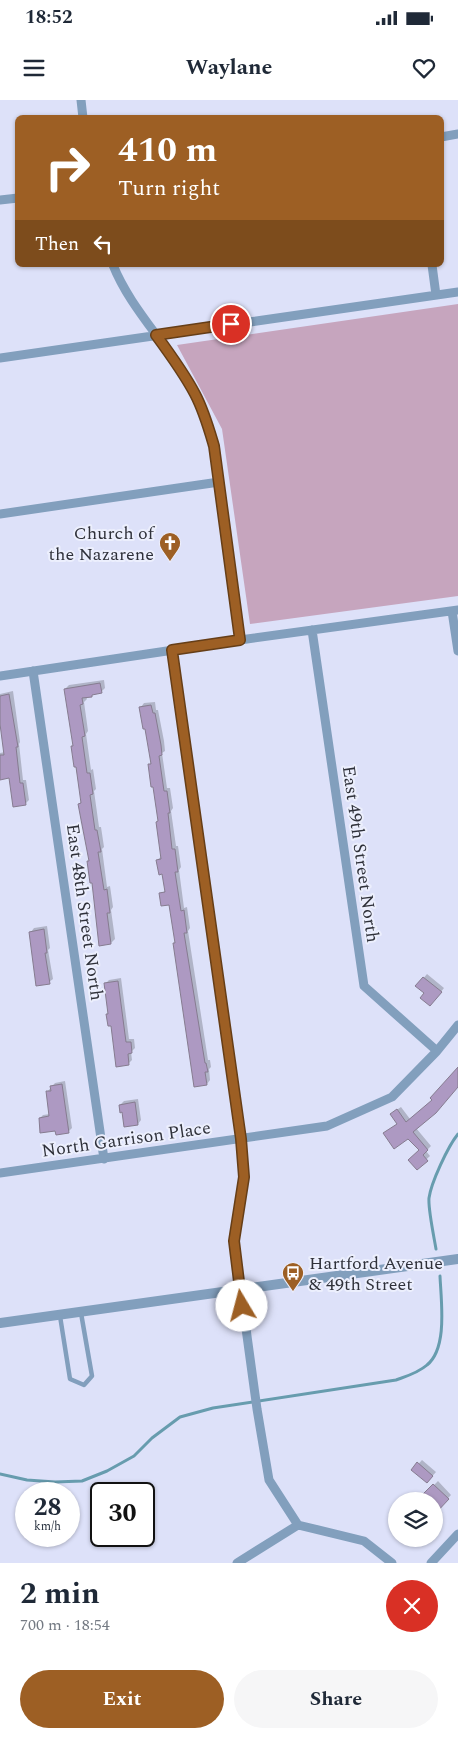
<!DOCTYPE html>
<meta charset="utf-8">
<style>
:root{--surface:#fff;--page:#f6f6f7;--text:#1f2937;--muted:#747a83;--accent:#9d5f24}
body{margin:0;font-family:Spectral,serif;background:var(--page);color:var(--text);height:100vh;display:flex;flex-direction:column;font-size:19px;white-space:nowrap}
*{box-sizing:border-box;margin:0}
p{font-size:16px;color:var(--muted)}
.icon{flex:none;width:28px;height:28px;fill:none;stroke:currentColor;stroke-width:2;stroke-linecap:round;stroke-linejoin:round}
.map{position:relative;height:1463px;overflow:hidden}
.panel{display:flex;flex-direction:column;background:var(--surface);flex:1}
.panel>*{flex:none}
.guide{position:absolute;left:15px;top:15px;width:429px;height:152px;border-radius:8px;box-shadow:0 1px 4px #0004;background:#9d5f24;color:#fff;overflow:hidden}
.buttons{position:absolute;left:388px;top:1392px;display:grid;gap:10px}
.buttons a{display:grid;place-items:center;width:55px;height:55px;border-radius:50%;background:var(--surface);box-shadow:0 1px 4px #0004;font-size:25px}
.speed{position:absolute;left:15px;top:1382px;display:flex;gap:10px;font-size:25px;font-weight:700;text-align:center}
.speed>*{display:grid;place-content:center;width:65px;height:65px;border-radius:50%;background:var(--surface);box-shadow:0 1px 4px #0004;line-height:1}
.speed small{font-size:12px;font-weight:400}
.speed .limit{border:2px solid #111;border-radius:8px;background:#fff;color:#111}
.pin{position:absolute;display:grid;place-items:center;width:42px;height:42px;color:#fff;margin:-21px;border:2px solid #fff;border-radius:50%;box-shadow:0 1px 5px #0007}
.me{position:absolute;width:55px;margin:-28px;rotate:352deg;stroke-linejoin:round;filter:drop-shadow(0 0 4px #0008)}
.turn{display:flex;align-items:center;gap:18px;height:105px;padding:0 20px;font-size:22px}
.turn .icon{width:65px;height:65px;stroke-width:2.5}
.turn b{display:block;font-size:35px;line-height:42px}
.then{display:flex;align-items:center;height:48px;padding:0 20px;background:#0003;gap:10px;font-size:19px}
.round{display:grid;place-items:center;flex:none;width:52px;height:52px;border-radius:26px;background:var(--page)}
.overview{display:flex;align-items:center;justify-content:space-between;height:85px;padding:0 20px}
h1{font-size:30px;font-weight:700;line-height:38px}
.button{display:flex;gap:10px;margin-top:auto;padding:10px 20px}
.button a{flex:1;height:58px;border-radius:30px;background:var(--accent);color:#fff;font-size:20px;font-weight:700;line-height:58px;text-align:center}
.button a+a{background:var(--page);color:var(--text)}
.status{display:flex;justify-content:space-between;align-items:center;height:35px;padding:0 25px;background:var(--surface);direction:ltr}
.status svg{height:14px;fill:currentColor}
header{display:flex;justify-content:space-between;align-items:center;height:65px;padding:0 20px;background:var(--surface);font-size:22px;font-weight:700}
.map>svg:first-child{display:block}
.green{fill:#c6a5be}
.shadow{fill:#0003}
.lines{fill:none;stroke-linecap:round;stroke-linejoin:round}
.stream{stroke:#679cae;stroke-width:3}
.building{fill:#ad99c2;stroke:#867c90}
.service{stroke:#829fbd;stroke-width:4.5}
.minor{stroke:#829fbd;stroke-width:9}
.tertiary{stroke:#829fbd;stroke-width:10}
.route-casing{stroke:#663e17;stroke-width:12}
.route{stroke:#9d5f24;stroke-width:9}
.labels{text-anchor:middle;stroke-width:4;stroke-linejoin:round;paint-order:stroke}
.poi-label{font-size:18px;fill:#2f313a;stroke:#eceffd;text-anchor:end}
.street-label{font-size:18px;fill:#2f313a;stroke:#eceffd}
</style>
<div class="status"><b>18:52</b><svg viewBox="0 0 49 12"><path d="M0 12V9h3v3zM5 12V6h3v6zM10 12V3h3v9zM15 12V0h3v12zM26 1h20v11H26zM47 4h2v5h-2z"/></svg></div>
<header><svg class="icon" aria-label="menu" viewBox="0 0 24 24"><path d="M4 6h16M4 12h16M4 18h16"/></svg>Waylane<svg class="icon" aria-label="heart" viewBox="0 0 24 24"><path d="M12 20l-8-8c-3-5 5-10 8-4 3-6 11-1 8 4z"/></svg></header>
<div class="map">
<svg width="458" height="1463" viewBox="0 0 458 1463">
<rect width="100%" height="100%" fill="#dde1f9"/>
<!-- green -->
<path class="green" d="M458 204V496L250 524 222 329 177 245Z"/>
<!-- shadow -->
<path class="shadow" d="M104 580 105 588 101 592 86 596 87 599 84 602 88 631 86 634 91 670 93 669 96 689 94 691 99 727H101L104 747 102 749 107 787 110 786 113 807 111 810 115 839 111 843 88 762 90 759 79 704 82 701 72 646 74 645 65 589 69 585Z
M13 591 20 642 19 644 23 680H26L29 700 25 704 10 677 0 678V653L5 652 0 618V594Z
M155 602 156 610H158L164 641 165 651 162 653 167 688H170L173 708 171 711 176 746H178L181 767 179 770 184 808 187 807 190 828 188 831 208 960H210L211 967 209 969 210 980 207 984 174 843 176 841 170 803 161 794 166 790 163 773 157 760 162 756 159 721 154 685 149 665 152 662 141 607 144 603Z
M47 826 50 848 48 850 53 879 49 882 31 832 34 828Z
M427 874 444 888 434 901 417 886Z
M121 878 129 939H134L135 948 131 952 132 960 128 964 107 914 109 912 106 883 109 880Z
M458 967V985L416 1028 431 1046 426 1051 430 1056 417 1068 420 1050 398 1024 395 1011 401 1007 410 1019 433 1000Z
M65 981 72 1028 68 1032 56 1029 40 1018 43 1015 50 1014 47 992 55 983Z
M138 999 141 1020 138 1024 123 1011 120 1005 124 1001Z
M422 1360 436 1372 427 1382 413 1370Z
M438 1381 451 1395 434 1413V1401H428L423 1396Z"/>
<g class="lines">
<!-- stream -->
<path class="stream" d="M436 1149C434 1137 428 1109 429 1098 431 1083 448 1046 458 1034
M0 1374 27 1380 55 1382 82 1381 107 1371 134 1356 152 1338 180 1317 213 1308 396 1280C407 1276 418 1273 427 1265 448 1248 441 1201 440 1176"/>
</g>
<!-- building -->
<path class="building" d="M100 583 102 593 92 595V597L82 598 83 604 80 605 85 636 82 637 87 673H90L93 694 90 695 95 730H97L101 752H98L104 790 107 789 110 813H107L111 844 99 846 92 783H90L87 761H89L78 704 81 703 76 667H74L71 646H73L64 589Z
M9 594 18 647H16L20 683H23L26 705 13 707 9 678 0 680V655H4L0 624V596Z
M151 605 153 613H155L161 645 162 655 159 656 164 691H167L170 713H168L172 749H175L178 772H175L181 811 184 810 187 833H184L205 963H206L208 972H205L207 985 194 987 173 843H175L169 805 161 806 159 793 165 792 162 774 159 775 156 760 161 759 156 722 158 721 153 687H151L148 664H151L145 629H143L139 607Z
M44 829 47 853H45L50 884 36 886 29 832Z
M423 877 442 892 430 906 420 898 424 893 415 886Z
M118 881 126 942H131L132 953 128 954 129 965 116 967 111 926H108L106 914H108L104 883Z
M458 967V987L436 1013 413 1032 428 1050 423 1055 428 1061 417 1070 408 1060 419 1050 408 1039 394 1049 383 1033 397 1024 390 1014 397 1009 406 1022 432 1000 430 998Z
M62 984 69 1033 56 1035 55 1031 40 1033 39 1018 49 1016 46 991H51L50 986Z
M135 1002 138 1025 124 1027 122 1012 120 1013 119 1005Z
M417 1362 433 1376 427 1383 411 1370Z
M433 1384 449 1399 434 1415V1401H427L421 1396Z"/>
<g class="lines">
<!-- service -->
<path class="service" d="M60 1216 70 1279 84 1285 92 1276 81 1213"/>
<!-- minor -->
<path class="minor" d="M81 0 83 18
M441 37 458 34
M0 100 18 98
M113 165C129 205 160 236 182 272 197 295 206 320 214 346L240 540
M432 165 436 195
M0 258 458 192
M0 414 219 382
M452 511 458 551
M312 530 364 886 437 951
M172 550 241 1039 244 1077 234 1141 257 1309 269 1380 298 1425
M33 571 104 1059
M0 576 240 540 458 510
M0 1073 327 1026 392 997 437 951 458 925
M237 1463 298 1425 364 1441 392 1463
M431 1463 458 1434"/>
<!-- tertiary -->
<path class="tertiary" d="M0 1223 458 1159"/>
</g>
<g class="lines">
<!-- route casing -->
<g class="route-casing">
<path id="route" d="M231 224 156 235C170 254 184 273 195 294 204 311 209 329 214 346L240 540 172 550 241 1039 244 1077 234 1141 242 1206"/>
</g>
<!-- route -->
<use href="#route" class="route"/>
</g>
<!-- icons -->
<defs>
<g id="church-pin" transform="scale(1.125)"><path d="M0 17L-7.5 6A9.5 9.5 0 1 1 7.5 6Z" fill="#9d5f24" stroke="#eceffd"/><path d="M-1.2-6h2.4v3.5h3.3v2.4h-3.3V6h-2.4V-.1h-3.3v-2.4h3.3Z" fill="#fff"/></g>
<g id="bus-pin" transform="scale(1.125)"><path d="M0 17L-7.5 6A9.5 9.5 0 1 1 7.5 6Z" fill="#9d5f24" stroke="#eceffd"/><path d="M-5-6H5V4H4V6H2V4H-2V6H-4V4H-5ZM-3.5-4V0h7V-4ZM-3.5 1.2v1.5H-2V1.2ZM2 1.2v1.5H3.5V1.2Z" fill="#fff"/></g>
</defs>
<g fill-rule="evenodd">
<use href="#church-pin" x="170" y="443"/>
<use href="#bus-pin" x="293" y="1173"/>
</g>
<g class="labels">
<!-- poi labels -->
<g class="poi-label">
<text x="154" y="439">Church of<tspan x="154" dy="21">the Nazarene</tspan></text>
<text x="309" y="1169" text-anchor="start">Hartford Avenue<tspan x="309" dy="21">&amp; 49th Street</tspan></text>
</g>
<!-- street labels -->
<g class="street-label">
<text transform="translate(361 754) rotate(82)" y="6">East 49th Street North</text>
<text transform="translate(85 812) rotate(82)" y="6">East 48th Street North</text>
<text transform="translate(126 1039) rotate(-8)" y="6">North Garrison Place</text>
</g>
</g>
</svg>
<div class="buttons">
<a><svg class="icon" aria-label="layers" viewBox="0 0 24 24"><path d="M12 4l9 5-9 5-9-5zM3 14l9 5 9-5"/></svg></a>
</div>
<div class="speed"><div>28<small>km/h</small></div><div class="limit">30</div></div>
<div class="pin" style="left:231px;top:224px;background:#d93025"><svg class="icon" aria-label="arrive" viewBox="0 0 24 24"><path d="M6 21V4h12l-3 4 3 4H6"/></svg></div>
<svg class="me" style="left:242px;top:1206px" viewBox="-20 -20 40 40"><circle r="19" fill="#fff"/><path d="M0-13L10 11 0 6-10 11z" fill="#9d5f24"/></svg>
<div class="guide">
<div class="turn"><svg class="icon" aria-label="right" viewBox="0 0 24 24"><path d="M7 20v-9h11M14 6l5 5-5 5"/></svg><div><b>410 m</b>Turn right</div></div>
<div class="then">Then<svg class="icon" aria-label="left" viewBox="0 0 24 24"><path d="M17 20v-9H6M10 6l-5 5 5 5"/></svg></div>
</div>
</div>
<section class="panel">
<div class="overview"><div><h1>2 min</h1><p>700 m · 18:54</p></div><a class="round" style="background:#d93025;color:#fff"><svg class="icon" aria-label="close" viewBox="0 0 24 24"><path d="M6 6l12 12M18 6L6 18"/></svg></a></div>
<div class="button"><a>Exit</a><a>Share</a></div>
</section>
